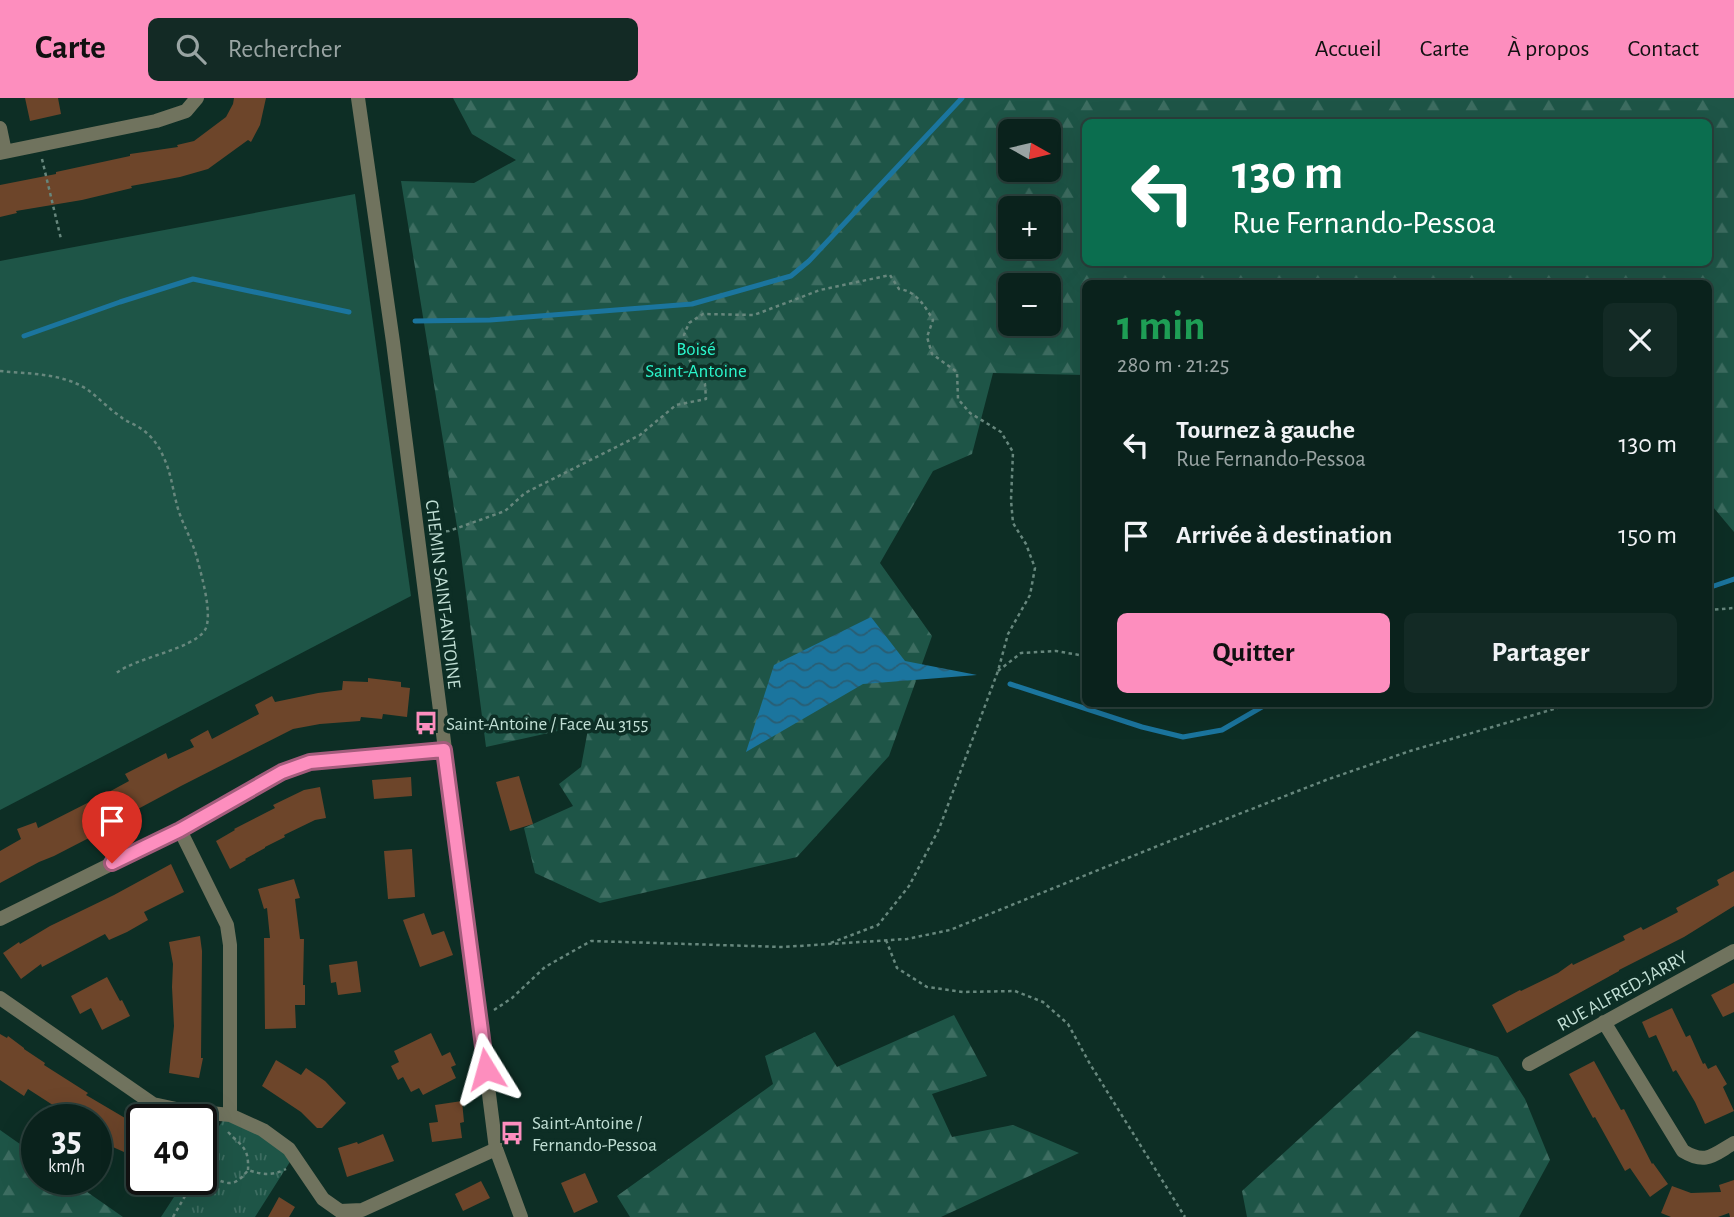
<!DOCTYPE html>
<html lang="fr">
<meta charset="utf-8">
<style>
:root{--surface:#0a221c;--page:#132a25;--text:#f1f3f6;--muted:#99a4a3;--line:#2a3f3b;--accent:#fd8ebe}
body{margin:0;font-family:"Alegreya Sans",sans-serif;background:var(--page);color:var(--text);height:100vh;display:flex;flex-direction:column;font-size:26px;white-space:nowrap}
*{box-sizing:border-box;margin:0}
p{font-size:23px;color:var(--muted)}
.icon{flex:none;width:38px;height:38px;fill:none;stroke:currentColor;stroke-width:2;stroke-linecap:round;stroke-linejoin:round}
.map{position:relative;flex:1;overflow:hidden}
.sheet{position:absolute;left:1082px;top:182px;width:630px;height:427px;display:flex;flex-direction:column;background:var(--surface);border-radius:10px;box-shadow:0 7px 28px #0002,0 0 0 2px var(--line)}
.sheet>*{flex:none}
.guide{position:absolute;left:1082px;top:21px;width:630px;height:147px;border-radius:10px;box-shadow:0 7px 28px #0002,0 0 0 2px var(--line);background:#0b6e4f;color:#fff;overflow:hidden}
.needle{width:46px;rotate:98deg}
.controls{position:absolute;left:998px;top:21px;display:grid;gap:14px}
.controls a{display:grid;place-items:center;width:63px;height:63px;border-radius:10px;background:var(--surface);box-shadow:0 7px 28px #0002,0 0 0 2px var(--line);font-size:35px}
.speed{position:absolute;left:21px;top:1006px;display:flex;gap:14px;font-size:35px;font-weight:700;text-align:center}
.speed>*{display:grid;place-content:center;width:91px;height:91px;border-radius:50%;background:var(--surface);box-shadow:0 7px 28px #0002,0 0 0 2px var(--line);line-height:1}
.speed small{font-size:18px;font-weight:400}
.speed .limit{border:4px solid #111;border-radius:10px;background:#fff;color:#111}
.pin{position:absolute;display:grid;place-items:center;width:60px;height:60px;color:#fff;margin:-72px -30px;border-radius:50% 50% 50% 0;rotate:-45deg;box-shadow:0 0 7px #0007}
.pin .icon{rotate:45deg}
.me{position:absolute;width:77px;margin:-38px;rotate:352deg;stroke-linejoin:round;filter:drop-shadow(0 0 5px #0008)}
.turn{display:flex;align-items:center;gap:24px;height:147px;padding:0 35px;font-size:32px}
.turn .icon{width:91px;height:91px;stroke-width:2.5}
.turn b{display:block;font-size:49px;line-height:60px}
.round{display:grid;place-items:center;flex:none;width:74px;height:74px;border-radius:10px;background:var(--page)}
.overview{display:flex;align-items:center;justify-content:space-between;height:119px;padding:0 35px}
h1{font-size:42px;font-weight:600;line-height:52px;color:#1e9e55}
.button{display:flex;gap:14px;margin-top:auto;padding:14px 35px}
.button a{flex:1;height:80px;border-radius:10px;background:var(--accent);color:#111;font-size:28px;font-weight:600;line-height:80px;text-align:center}
.button a+a{background:var(--page);color:var(--text)}
ul{padding:0;list-style:none}
li{display:flex;align-items:center;gap:21px;height:91px;padding:0 35px}
li div{flex:1}
li b{display:block;font-size:26px}
li em{font-style:normal}
header{display:flex;align-items:center;gap:42px;box-sizing:border-box;height:98px;padding:0 35px;background:var(--accent);color:#111}
header strong{font-size:33px}
nav{display:flex;gap:38px;margin-inline-start:auto;font-size:24px}
.search{width:490px;height:63px;background:var(--page);display:flex;align-items:center;gap:18px;box-sizing:border-box;padding:0 24px;border-radius:10px;color:var(--muted);font-size:26px}
.map>svg:first-child{display:block}
.grass{fill:#1e5547}
.forest{fill:url(#forest-firs);fill-rule:evenodd}
.park{fill:url(#park-tufts)}
.water{fill:url(#water-waves)}
.lines{fill:none;stroke-linecap:round;stroke-linejoin:round}
.stream{stroke:#1b759e;stroke-width:5}
.building{fill:#6d452a}
.path{stroke:#67877d;stroke-width:2.5;stroke-dasharray:3.5 3.5;stroke-linecap:butt}
.minor{stroke:#70735e;stroke-width:14}
.tertiary{stroke:#70735e;stroke-width:14}
.route-casing{stroke:#a45c7c;stroke-width:18}
.route{stroke:#fd8ebe;stroke-width:12}
.labels{text-anchor:middle;stroke-width:7;stroke-linejoin:round;paint-order:stroke}
.park-label{font-size:19px;fill:#2bf5cb;stroke:#0d2e25}
.street-label{font-size:19px;fill:#c1dfd5;stroke:#0d2e25}
.poi-label{font-size:19px;fill:#c1dfd5;stroke:#0d2e25;text-anchor:start}
</style>
<header>
<strong>Carte</strong>
<div class="search"><svg class="icon" aria-label="search" viewBox="0 0 24 24"><circle cx="10" cy="10" r="6"/><path d="M15 15l6 6"/></svg>Rechercher</div>
<nav><a>Accueil</a><a>Carte</a><a>À propos</a><a>Contact</a></nav>
</header>
<div class="map">
<svg width="1734" height="1119" viewBox="0 0 1734 1119">
<defs>
<pattern id="forest-firs" width="22" height="20" patternUnits="userSpaceOnUse" patternTransform="scale(1.75)"><rect width="22" height="20" fill="#1e5547"/><path d="M5 1l3.5 6h-7zM16 11l3.5 6h-7z" fill="#3d6d61"/></pattern>
<pattern id="park-tufts" width="24" height="20" patternUnits="userSpaceOnUse" patternTransform="scale(1.75)"><rect width="24" height="20" fill="#1e5547"/><path d="M3 7l-1-3M5 7V3M7 7l1-3M15 17l-1-3M17 17v-4M19 17l1-3" fill="none" stroke="#3d6d61"/></pattern>
<pattern id="water-waves" width="16" height="10" patternUnits="userSpaceOnUse" patternTransform="scale(1.75)"><rect width="16" height="10" fill="#1b759e"/><path d="M0 5q4-4 8 0t8 0" fill="none" stroke="#295e74"/></pattern>
</defs>
<rect width="100%" height="100%" fill="#0d2e25"/>
<!-- grass -->
<path class="grass" d="M355 96 411 498 0 712V163Z"/>
<!-- forest -->
<path class="forest" d="M453 0H1734V434L1708 403V186H1085V277L993 275 972 356 933 373 880 465 932 538 889 658 797 759 600 805 535 775 524 730 573 708 559 686 581 669 589 626 486 649 459 441 401 83 474 85 516 62 472 36ZM1085 24H1708V164H1085ZM1010 33H1048V72H1010ZM1010 110H1048V149H1010ZM1010 187H1048V226H1010Z
M954 917 987 978 932 996 952 1039 1013 1027 1079 1055 941 1119H630L617 1098 773 986 765 958 815 934 837 969Z
M1417 933 1498 959 1525 1001 1550 1062 1519 1119H1247L1242 1093Z
M0 1032 37 1058V1082H70L123 1119H0Z"/>
<!-- park -->
<path class="park" d="M225 1019 261 1034 293 1059 255 1119H161L185 1082H201V1056Z"/>
<!-- water -->
<path class="water" d="M871 519 905 563 977 577 863 586 746 654 774 567Z"/>
<g class="lines">
<!-- stream -->
<path class="stream" d="M415 223 490 222 692 206 791 178 809 163 962 0
M24 238 120 204 193 181 349 214
M1708 490 1734 481
M1010 586 1142 629 1183 639 1222 632 1267 606"/>
</g>
<!-- building -->
<path class="building" d="M25 0H58L61 16 30 23Z
M234 0H266L260 27 251 44 248 42 208 71 180 79 131 88 132 90 82 102 16 113 17 115 0 119V87L56 76V74L130 58V56L178 49 177 47 194 43 226 19 233 6Z
M368 580 401 584V589L410 590 407 619 383 616 382 621 361 619 360 623 320 626 293 631 181 688 136 712 137 714 116 724V726L54 758 39 764 0 785V753L21 741 17 731 36 724 38 730 107 695 129 683 125 676 166 655 168 661 194 649 190 642 208 632 212 641 259 616 255 607 272 598 275 604 318 595 342 592 343 583 368 584Z
M519 678 533 726 510 733 496 684Z
M411 679 412 698 374 701 372 682Z
M320 689 326 720 315 722 284 737 285 739 265 749V750L245 761 246 762 230 771 216 743 235 732 234 731 275 710 273 707 304 692Z
M412 751 415 799 388 801 384 753Z
M171 766 184 794 144 814 148 822 127 834 109 842 105 836 42 869 41 866 21 881 3 855 19 844 20 846 50 828 114 797Z
M1734 773V808L1684 839 1619 872V873L1507 935 1492 907 1520 892 1521 893 1558 875 1572 865 1573 867 1625 842 1623 838 1641 829 1643 832 1678 814 1676 810 1719 787 1717 782Z
M294 781 300 800 295 801 300 841H304L303 887H305V907H295L296 930 265 931 264 840H270L267 810 264 811 258 791Z
M424 815 432 837 444 833 453 857 420 869 403 822Z
M200 838 202 853 201 960H203L199 980 169 975 174 928 172 889 173 866 169 844Z
M357 863 361 894 338 897 336 884 331 885 329 867Z
M107 879 120 903 122 902 130 918 102 932 91 910 80 916 71 898Z
M1734 885V914L1723 919 1711 897Z
M1672 910 1686 939 1690 937 1703 966 1705 965 1708 971 1716 967 1727 986 1723 989 1734 1013 1705 1026 1695 1004 1676 972 1673 974 1656 937 1649 940 1642 924Z
M431 935 442 958 450 954 456 967 451 969 456 980 423 997 419 990 411 994 403 979 398 982 391 968 399 964 394 953Z
M0 936 7 940 8 938 24 950V951L45 965 44 967 88 995 86 997 142 1030V1062L115 1050 96 1039V1022H76L28 991 24 998 0 982Z
M276 962 301 977 306 970 325 983 346 1005 322 1030H317L301 1014 262 988Z
M1594 963 1621 1012 1624 1011 1652 1066 1653 1065 1668 1086 1650 1099 1630 1070 1625 1073 1595 1019 1593 1020 1569 976Z
M462 1003 464 1024 460 1025 462 1040 432 1044 429 1025 438 1024 435 1007Z
M383 1036 394 1063 347 1079 338 1050 357 1044 358 1046Z
M585 1075 598 1104 574 1115 561 1085Z
M1734 1082V1119H1730L1729 1115 1718 1119H1671L1661 1115 1672 1088 1691 1095 1721 1094 1719 1087Z
M481 1083 490 1100 463 1113 455 1096Z
M279 1099 295 1109 289 1119H268Z"/>
<g class="lines">
<!-- path -->
<path class="path" d="M42 61 61 141
M0 273C29 276 63 275 88 292 99 300 109 311 121 319 125 323 130 324 135 327 147 333 158 345 163 358 172 376 173 396 179 414 185 431 194 446 198 464 202 479 213 518 205 532 192 552 136 559 115 576
M432 434 449 433 505 413 525 395 640 337 676 307 706 301 705 286 688 260 684 237 689 225 703 216 754 217 820 192 890 177 899 191C916 193 925 208 933 222L927 239 932 256 957 274 958 301 970 315 1001 334 1013 354 1011 402 1013 425 1026 446 1035 470 1030 497 1008 536 998 573 939 731 909 788 878 827 828 846
M1708 512 1734 510
M998 573 1021 555 1056 553 1085 558
M886 842 897 870 927 889 963 894 1015 893 1043 904 1068 926 1090 966 1185 1119
M494 912 512 900 545 869 591 843 783 849 907 841 950 832 1170 743 1326 682 1410 653 1561 609 1568 606
M228 1034C242 1049 249 1049 248 1072
M201 1079 205 1077C226 1084 232 1093 248 1072 263 1077 272 1078 286 1071
M173 1119 189 1091 198 1082"/>
<!-- minor -->
<path class="minor" d="M0 30 5 54
M0 55 156 23 186 13 197 0
M180 732 227 827 230 847V1017
M0 821 180 732 283 674 310 664 444 652
M0 900 153 1006 181 1012 230 1017 263 1032 289 1051 323 1101 340 1113 362 1112 496 1051
M1604 924 1683 1053C1706 1067 1713 1057 1734 1045
M1529 966 1734 853"/>
<!-- tertiary -->
<path class="tertiary" d="M358 0 393 244 496 1051 521 1119"/>
</g>
<g class="lines">
<!-- route casing -->
<g class="route-casing">
<path id="route" d="M112 765 180 732 282 674 310 664 444 652 486 971"/>
</g>
<!-- route -->
<use href="#route" class="route"/>
</g>
<!-- icons -->
<defs>
<g id="bus-bare" transform="scale(1.89)"><path d="M-5-6H5V4H4V6H2V4H-2V6H-4V4H-5ZM-3.5-4V0h7V-4ZM-3.5 1.2v1.5H-2V1.2ZM2 1.2v1.5H3.5V1.2Z" fill="#fd8ebe" stroke="#0d2e25" stroke-width="2.5" paint-order="stroke"/></g>
</defs>
<g fill-rule="evenodd">
<use href="#bus-bare" x="426" y="625"/>
<use href="#bus-bare" x="512" y="1035"/>
</g>
<g class="labels">
<!-- park labels -->
<g class="park-label">
<text x="696" y="257">Boisé<tspan x="696" dy="22">Saint-Antoine</tspan></text>
</g>
<!-- street labels -->
<g class="street-label">
<text transform="translate(444 496) rotate(83)" y="7">CHEMIN SAINT-ANTOINE</text>
<text transform="translate(1622 892) rotate(-29)" y="7">RUE ALFRED-JARRY</text>
</g>
<!-- poi labels -->
<g class="poi-label">
<text x="446" y="632">Saint-Antoine / Face Au 3155</text>
<text x="532" y="1031">Saint-Antoine /<tspan x="532" dy="22">Fernando-Pessoa</tspan></text>
</g>
</g>
</svg>
<div class="controls">
<a><svg class="needle" viewBox="-14 -14 28 28"><path d="M0-13l5 13h-10z" fill="#e53935"/><path d="M0 13l5-13h-10z" fill="#99a4a3"/></svg></a>
<a>+</a>
<a>−</a>
</div>
<div class="speed"><div>35<small>km/h</small></div><div class="limit">40</div></div>
<div class="pin" style="left:112px;top:765px;background:#d93025"><svg class="icon" aria-label="arrive" viewBox="0 0 24 24"><path d="M6 21V4h12l-3 4 3 4H6"/></svg></div>
<svg class="me" style="left:486px;top:971px" viewBox="-20 -20 40 40"><path d="M0-17L14 15 0 8-14 15z" fill="#fd8ebe" stroke="#fff" stroke-width="4"/></svg>
<div class="guide">
<div class="turn"><svg class="icon" aria-label="left" viewBox="0 0 24 24"><path d="M17 20v-9H6M10 6l-5 5 5 5"/></svg><div><b>130 m</b>Rue Fernando-Pessoa</div></div>
</div>
<section class="sheet">
<div class="overview"><div><h1>1 min</h1><p>280 m · 21:25</p></div><a class="round"><svg class="icon" aria-label="close" viewBox="0 0 24 24"><path d="M6 6l12 12M18 6L6 18"/></svg></a></div>
<ul>
<li><svg class="icon" aria-label="left" viewBox="0 0 24 24"><path d="M17 20v-9H6M10 6l-5 5 5 5"/></svg><div><b>Tournez à gauche</b><p>Rue Fernando-Pessoa</p></div><em>130 m</em></li>
<li><svg class="icon" aria-label="arrive" viewBox="0 0 24 24"><path d="M6 21V4h12l-3 4 3 4H6"/></svg><div><b>Arrivée à destination</b></div><em>150 m</em></li>
</ul>
<div class="button"><a>Quitter</a><a>Partager</a></div>
</section>
</div>
